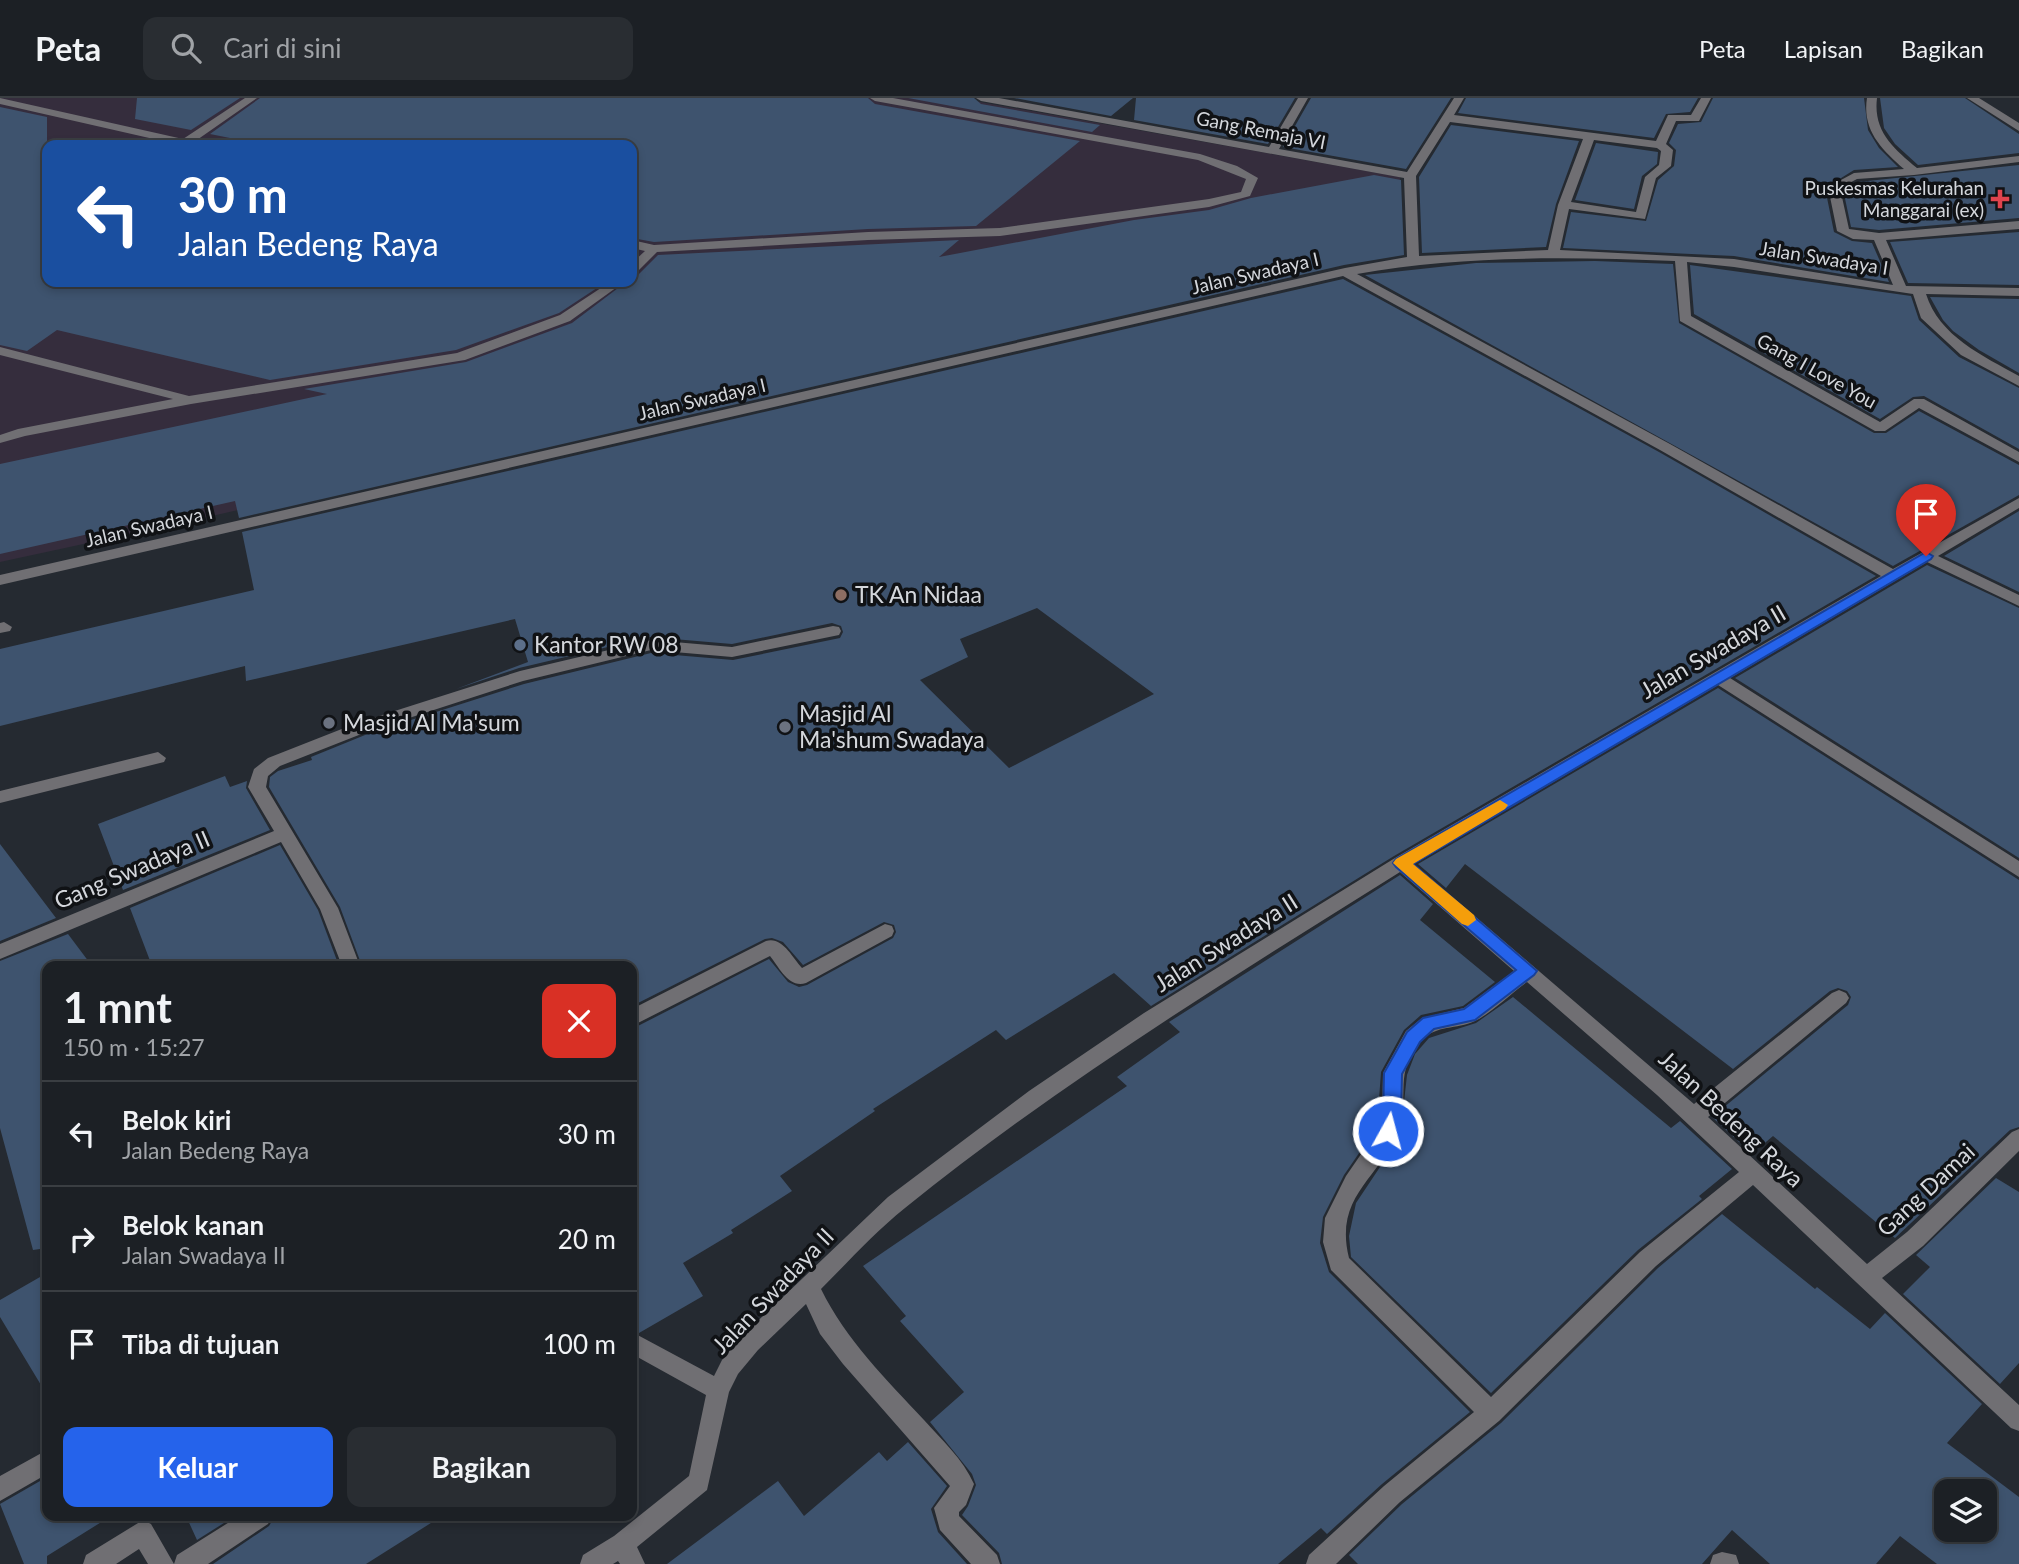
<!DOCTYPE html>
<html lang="id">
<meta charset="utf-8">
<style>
:root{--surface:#1c2025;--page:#292d32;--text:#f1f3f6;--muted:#a0a3a7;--line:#3a3e42;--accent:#2563eb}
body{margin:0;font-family:Lato,sans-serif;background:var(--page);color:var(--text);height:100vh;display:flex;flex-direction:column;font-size:26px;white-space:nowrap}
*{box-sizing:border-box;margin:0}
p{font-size:23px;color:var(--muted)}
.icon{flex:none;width:38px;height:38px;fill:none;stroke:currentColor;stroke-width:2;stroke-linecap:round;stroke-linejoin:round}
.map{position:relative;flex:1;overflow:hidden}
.side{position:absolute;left:42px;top:863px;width:595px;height:560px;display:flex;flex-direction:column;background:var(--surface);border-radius:14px;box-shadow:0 4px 10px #0003,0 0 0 2px var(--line)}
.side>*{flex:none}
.guide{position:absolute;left:42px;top:42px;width:595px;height:147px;border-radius:14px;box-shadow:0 4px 10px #0003,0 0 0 2px var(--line);background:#1a4fa0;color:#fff;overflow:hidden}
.buttons{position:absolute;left:1934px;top:1381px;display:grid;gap:14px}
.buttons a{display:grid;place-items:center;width:63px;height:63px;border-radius:14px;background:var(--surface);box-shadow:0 4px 10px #0003,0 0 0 2px var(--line);font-size:35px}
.pin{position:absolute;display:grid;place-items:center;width:60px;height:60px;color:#fff;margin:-72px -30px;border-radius:50% 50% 50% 0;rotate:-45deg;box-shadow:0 0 7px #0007}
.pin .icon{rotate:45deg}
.me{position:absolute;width:77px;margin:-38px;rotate:7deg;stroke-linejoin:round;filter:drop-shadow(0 0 5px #0008)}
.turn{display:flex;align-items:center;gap:24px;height:147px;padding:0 21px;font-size:32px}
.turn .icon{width:91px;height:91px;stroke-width:2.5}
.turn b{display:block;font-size:49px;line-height:60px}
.round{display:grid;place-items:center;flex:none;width:74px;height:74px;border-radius:14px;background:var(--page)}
.headline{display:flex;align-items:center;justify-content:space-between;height:119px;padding:0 21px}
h1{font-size:42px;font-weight:700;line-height:52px}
.button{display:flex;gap:14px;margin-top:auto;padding:14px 21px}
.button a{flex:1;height:80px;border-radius:14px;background:var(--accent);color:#fff;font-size:28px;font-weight:700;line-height:80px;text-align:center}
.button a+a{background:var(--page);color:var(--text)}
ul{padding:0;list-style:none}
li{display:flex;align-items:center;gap:21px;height:105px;padding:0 21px;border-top:2px solid var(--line)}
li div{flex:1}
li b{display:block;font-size:26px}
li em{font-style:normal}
header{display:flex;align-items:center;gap:42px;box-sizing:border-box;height:98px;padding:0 35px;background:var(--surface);border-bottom:2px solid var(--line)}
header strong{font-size:33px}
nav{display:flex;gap:38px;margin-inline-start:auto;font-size:24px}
.search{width:490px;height:63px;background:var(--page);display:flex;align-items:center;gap:18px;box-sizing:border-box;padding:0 24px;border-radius:14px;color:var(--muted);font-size:26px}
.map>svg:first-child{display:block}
.commercial{fill:#352d3d;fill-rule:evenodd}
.building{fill:#3e536e;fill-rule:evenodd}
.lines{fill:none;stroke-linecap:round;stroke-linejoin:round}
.minor{fill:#706f73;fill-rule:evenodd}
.route{fill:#2563eb;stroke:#184099;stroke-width:2}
.slow{fill:#f59e0b}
.health-dot{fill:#e0444e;stroke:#101215;stroke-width:2.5}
.education-dot{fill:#8d6e63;stroke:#101215;stroke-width:2.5}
.service-dot{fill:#5c6f8a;stroke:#101215;stroke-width:2.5}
.worship-dot{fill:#6b7280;stroke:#101215;stroke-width:2.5}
.labels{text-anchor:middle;stroke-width:7;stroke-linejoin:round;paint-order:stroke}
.far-street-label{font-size:19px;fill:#d4d7dc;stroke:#101215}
.far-poi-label{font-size:19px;fill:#d4d7dc;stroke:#101215;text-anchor:end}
.poi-label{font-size:23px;fill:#d4d7dc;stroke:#101215;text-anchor:start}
.street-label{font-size:23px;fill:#d4d7dc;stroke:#101215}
</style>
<header>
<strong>Peta</strong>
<div class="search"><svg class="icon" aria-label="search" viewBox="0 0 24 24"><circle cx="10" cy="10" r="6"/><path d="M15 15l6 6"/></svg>Cari di sini</div>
<nav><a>Peta</a><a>Lapisan</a><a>Bagikan</a></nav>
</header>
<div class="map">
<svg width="2019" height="1466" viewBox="0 0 2019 1466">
<rect width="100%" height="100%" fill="#252a31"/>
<!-- commercial -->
<path class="commercial" d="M0 0H958L1400 79 1398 147 190 423 0 464ZM47 47H632V184H47Z"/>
<!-- building -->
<path class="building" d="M137 0H240L191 32 135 21Z
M260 0H868L875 6 1080 43 976 128 868 131 654 144 632 140V47H265L210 36Z
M908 0H974L981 6 1100 27 1092 34Z
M1014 0H1133L1111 18Z
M1136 0H1295L1268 46 1134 22Z
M1311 0H1451L1406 71 1283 49Z
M1466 0H1698L1690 14 1666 16 1654 40 1458 15Z
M1713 0H1864L1868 32 1879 50 1898 69 1854 72 1825 90 1834 134 1852 143 1872 145 1889 184 1734 158 1563 150 1571 114 1646 123 1658 82 1674 68 1676 52 1669 45 1678 26 1701 24Z
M1880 0H1965L2019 36V55L1918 67 1895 46 1884 30Z
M0 9 47 19V184H606L559 215 456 252 270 282 57 232 27 253 0 247Z
M1451 27 1579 43 1556 106 1546 149 1422 155 1419 79Z
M1596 45 1658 54 1657 66 1642 78 1634 111 1575 102Z
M2019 67V120L1879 132 1851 129 1843 91 1858 84Z
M1374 77 1401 82 1404 157 1344 167 239 420 235 403 0 456V366L327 296 304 291 466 264 572 225 626 184H632V178L638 177 658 157 959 142 939 159 1134 122 1209 112 1251 100Z
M2019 134V187L1908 185 1890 144Z
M1595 163 1673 166 1679 225 1874 335H1886L1919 313 2019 367V397L1893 468 1365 177 1476 165Z
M1690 167 1911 198 1919 222 1959 259 2019 290V351L1924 298 1913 299 1880 321 1694 216Z
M1343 181 1659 354 1876 478 1394 758 1151 908 1114 875 1006 942 996 932 873 1011 875 1013 780 1078 792 1093 731 1132 733 1135 683 1165 703 1198 639 1235 632 1231V931L769 861 788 884 799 889 807 887 893 840 896 834 894 827 884 824 803 867 783 844 772 840 765 841 632 908V868H362L340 809 269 689 270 679 278 673 312 662 311 659 370 635 524 586 651 555 733 562 840 540 843 534 841 528 832 525 732 546 650 539 519 570 456 591 528 564 515 521 246 583 245 568 0 628V551L254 492 242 434ZM1037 510 1154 596 1009 670 920 582 968 559 960 541Z
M1930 199 2019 201V275L1979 252 1953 233 1943 222Z
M2019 413V494L1944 458Z
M1927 467 2019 510V760L1735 580Z
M1718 590 2019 782V1029L2010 1032 1895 1140 1773 1038 1752 1056 1712 1019 1848 907 1851 899 1847 893 1838 890 1830 893 1733 971 1465 766 1446 790 1418 766Z
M225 678 230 689 247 683 246 690 270 732 123 792 98 726Z
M0 746 56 820 0 843Z
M280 747 318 812 339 868H152L130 810Z
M1400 777 1433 806 1420 822 1495 884 1463 908 1421 917 1404 932 1381 974 1377 1029 1344 1077 1323 1119 1320 1145 1329 1174 1470 1314 1382 1386 1327 1436 1321 1430 1278 1466H1002L999 1455 962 1417 968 1408 976 1387 972 1376 930 1324 964 1294 900 1223 906 1218 863 1168 1127 988 1117 979 1180 934 1169 924Z
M68 836 92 868H47V1150L33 1152 0 1030V863Z
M1513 899 1671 1030 1680 1023 1732 1071 1699 1098 1702 1101 1638 1152 1491 1295 1351 1159 1349 1138 1356 1105 1394 1048 1401 1031 1407 977 1415 956 1429 940 1476 925Z
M1996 1080 2019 1094V1265L2000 1286 1903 1196 1930 1169 1916 1157Z
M1722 1116 1815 1191 1817 1189 1870 1231 1885 1215 1982 1306 1947 1345 2019 1399V1466H1937L1900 1438 1876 1466H1770L1732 1432 1702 1466H1358L1349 1457 1402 1406 1501 1325 1658 1170ZM1946 1393H1984V1432H1946Z
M47 1175V1297L0 1219V1202Z
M908 1344 947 1388 931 1411 938 1434 967 1466H667L778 1383 804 1418 879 1354 887 1363Z
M47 1379V1418H111L47 1458V1466H24L0 1406Z
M186 1418H235L197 1442Z
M275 1418H442L366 1466H213L269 1428Z"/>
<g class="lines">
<!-- minor -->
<path class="minor" d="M0 0 183 41 245 0H257L194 44 199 47H180L0 6Z
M870 0H893L1200 56 1237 68 1258 80 1250 98 1209 109 1000 138 868 142 657 154 636 175 632 176V165L645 153 632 150V142L654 147 868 134 1000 130 1209 101 1241 94 1246 81 1198 62 875 3Z
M976 0H999L1269 49 1298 0H1308L1279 51 1407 74 1454 0H1464L1454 17 1656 43 1668 17H1691L1701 0H1711L1699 23H1676L1666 46 1673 52 1671 68 1656 80 1645 121 1569 111 1560 152 1734 161 1893 187 1874 142 1853 141 1837 133 1828 89 1854 75 1904 71C1881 51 1862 32 1867 0H1877C1873 33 1893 50 1917 70L2019 58V64L1914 77 1857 81 1840 90 1849 131 1879 135 2019 123V131L1886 142 1906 188 2019 190V198L1926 196C1939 238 1983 258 2019 278V288L1961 257 1921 220 1913 196 1734 169 1687 164 1691 218 1880 324 1914 301H1924L2019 354V364L1919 310 1885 333H1875L1680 223 1675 163C1568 159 1462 157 1357 176L1670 346 1893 471 2019 400V410L1938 458 2019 497V508L1927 464 1730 580 2019 763V779L1718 587 1414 766 1694 1006 1832 895 1839 892 1846 895 1849 900 1846 905 1708 1019 1867 1166 1907 1134 2012 1034 2019 1031V1053L1923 1148 1882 1180 2019 1307V1333L2011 1330 1753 1087 1656 1168 1499 1323 1400 1404 1336 1466H1306L1309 1457 1384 1388 1474 1314 1331 1172 1323 1144 1325 1120 1346 1078 1379 1030 1382 1020 1383 975 1406 933 1422 920 1464 910 1514 873 1400 774C1231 880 1061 984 905 1110 875 1134 848 1164 821 1191 846 1242 886 1281 924 1322 942 1342 963 1361 974 1386L966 1407 959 1414V1418L997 1457 1000 1466H971L940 1432 934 1410 950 1388 843 1266 820 1236 806 1206 758 1252 738 1276 729 1294 707 1392 637 1449 645 1466H620L618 1463 613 1466H580L583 1457 614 1438 689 1378 706 1297 632 1256V1234L714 1278 722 1262 742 1238 888 1099 1029 993 1144 915 1395 760 1881 478 1660 352 1343 178 0 487V477L1345 170 1407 159 1404 80 981 3ZM1450 24 1583 41 1558 107 1548 152 1419 158 1416 78ZM1594 42 1657 50 1661 53 1659 67 1645 79 1636 114 1571 104ZM1527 884 1657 997 1739 1074 1640 1154 1491 1299 1349 1160C1333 1096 1383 1079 1399 1030 1410 998 1393 975 1421 943 1437 926 1456 932 1475 923 1493 914 1510 896 1527 884Z
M1967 0H1979L2019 25V33Z
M610 184H624L570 223 465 262 191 306 25 338 0 345V337L18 331 173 301 0 257V249L189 298 457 255 560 217Z
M4 524 12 529 10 533 0 535V525Z
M833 528 839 529 841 533 839 537 732 559 651 552 523 583 369 633 280 668 268 678 266 689 338 810 360 868H342L320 811 281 744 0 861V846L274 733 248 689 254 671 268 660 357 625 520 573 651 542 732 549Z
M158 654 166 660 164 664 0 705V693Z
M885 826 892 828 894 833 892 838 806 885C789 891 779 869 770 858L632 928V911L766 843C782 838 792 859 802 870Z
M47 1352V1376L0 1403V1378Z
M239 1418H272L268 1426 208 1466H148L139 1451 116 1466H83L86 1457 143 1422 151 1426 174 1466 177 1457Z
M1722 1454 1736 1457 1739 1466H1710L1713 1457Z"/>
</g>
<!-- route -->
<path class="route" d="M1926 454 1933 458 1931 461 1413 766 1537 873 1534 877 1475 922 1434 931 1420 944 1402 976 1401 1020 1395 1038 1388 1040 1382 1038 1379 1033 1383 1020 1384 975 1407 934 1423 920 1464 911 1516 872 1396 769 1393 765 1396 761Z"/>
<!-- slow -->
<path class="slow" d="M1500 702 1508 707 1505 711 1413 766 1474 817 1476 822 1468 828 1462 826 1393 765 1396 761Z"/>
<!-- markers -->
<path class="health-dot" d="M1996.5 90.5h7v7h7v7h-7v7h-7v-7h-7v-7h7z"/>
<circle class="education-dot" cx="841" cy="497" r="7"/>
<circle class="service-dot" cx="520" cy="547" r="7"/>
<g class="worship-dot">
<circle cx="329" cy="625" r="7"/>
<circle cx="785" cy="629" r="7"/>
</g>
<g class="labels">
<!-- far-street labels -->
<g class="far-street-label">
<text transform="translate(1261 32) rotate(11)" y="7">Gang Remaja VI</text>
<text transform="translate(1824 160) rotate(9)" y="7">Jalan Swadaya I</text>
<text transform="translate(1255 175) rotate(-13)" y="7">Jalan Swadaya I</text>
<text transform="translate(1817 273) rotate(29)" y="7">Gang I Love You</text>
<text transform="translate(702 301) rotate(-13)" y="7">Jalan Swadaya I</text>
<text transform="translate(149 428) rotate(-13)" y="7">Jalan Swadaya I</text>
</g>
<!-- far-poi labels -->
<g class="far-poi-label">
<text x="1984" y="97">Puskesmas Kelurahan<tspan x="1984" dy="22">Manggarai (ex)</tspan></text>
</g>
<!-- poi labels -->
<g class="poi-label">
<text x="855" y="505">TK An Nidaa</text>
<text x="534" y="555">Kantor RW 08</text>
<text x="799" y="624">Masjid Al<tspan x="799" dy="26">Ma'shum Swadaya</tspan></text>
<text x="343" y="633">Masjid Al Ma'sum</text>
</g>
<!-- street labels -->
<g class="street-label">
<text transform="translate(1713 554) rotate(-30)" y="8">Jalan Swadaya II</text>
<text transform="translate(132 772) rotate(-23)" y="8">Gang Swadaya II</text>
<text transform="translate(1226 845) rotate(-32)" y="8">Jalan Swadaya II</text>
<text transform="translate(1731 1021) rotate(43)" y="8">Jalan Bedeng Raya</text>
<text transform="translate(1926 1092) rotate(-43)" y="8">Gang Damai</text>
<text transform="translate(773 1193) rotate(-46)" y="8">Jalan Swadaya II</text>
</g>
</g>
</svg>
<div class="buttons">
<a><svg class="icon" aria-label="layers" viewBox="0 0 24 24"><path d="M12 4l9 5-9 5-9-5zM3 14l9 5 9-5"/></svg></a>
</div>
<div class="pin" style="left:1926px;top:458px;background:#d93025"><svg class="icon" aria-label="arrive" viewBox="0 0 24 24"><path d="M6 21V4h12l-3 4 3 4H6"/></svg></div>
<svg class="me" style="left:1388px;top:1033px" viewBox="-20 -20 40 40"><circle r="17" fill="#2563eb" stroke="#fff" stroke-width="3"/><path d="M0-11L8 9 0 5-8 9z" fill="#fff"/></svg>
<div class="guide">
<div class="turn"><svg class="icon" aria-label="left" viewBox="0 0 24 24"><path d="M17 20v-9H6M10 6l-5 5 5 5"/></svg><div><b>30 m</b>Jalan Bedeng Raya</div></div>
</div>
<section class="side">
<div class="headline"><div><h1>1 mnt</h1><p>150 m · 15:27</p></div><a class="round" style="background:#d93025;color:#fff"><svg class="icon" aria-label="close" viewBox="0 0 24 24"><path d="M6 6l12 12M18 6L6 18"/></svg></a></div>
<ul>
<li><svg class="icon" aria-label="left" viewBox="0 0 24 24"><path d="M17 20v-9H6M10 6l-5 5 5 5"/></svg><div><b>Belok kiri</b><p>Jalan Bedeng Raya</p></div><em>30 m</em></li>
<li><svg class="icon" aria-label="right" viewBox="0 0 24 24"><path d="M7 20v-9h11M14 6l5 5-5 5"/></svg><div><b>Belok kanan</b><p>Jalan Swadaya II</p></div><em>20 m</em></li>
<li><svg class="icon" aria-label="arrive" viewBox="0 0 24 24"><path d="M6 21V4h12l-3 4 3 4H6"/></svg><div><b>Tiba di tujuan</b></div><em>100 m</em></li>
</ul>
<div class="button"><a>Keluar</a><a>Bagikan</a></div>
</section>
</div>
